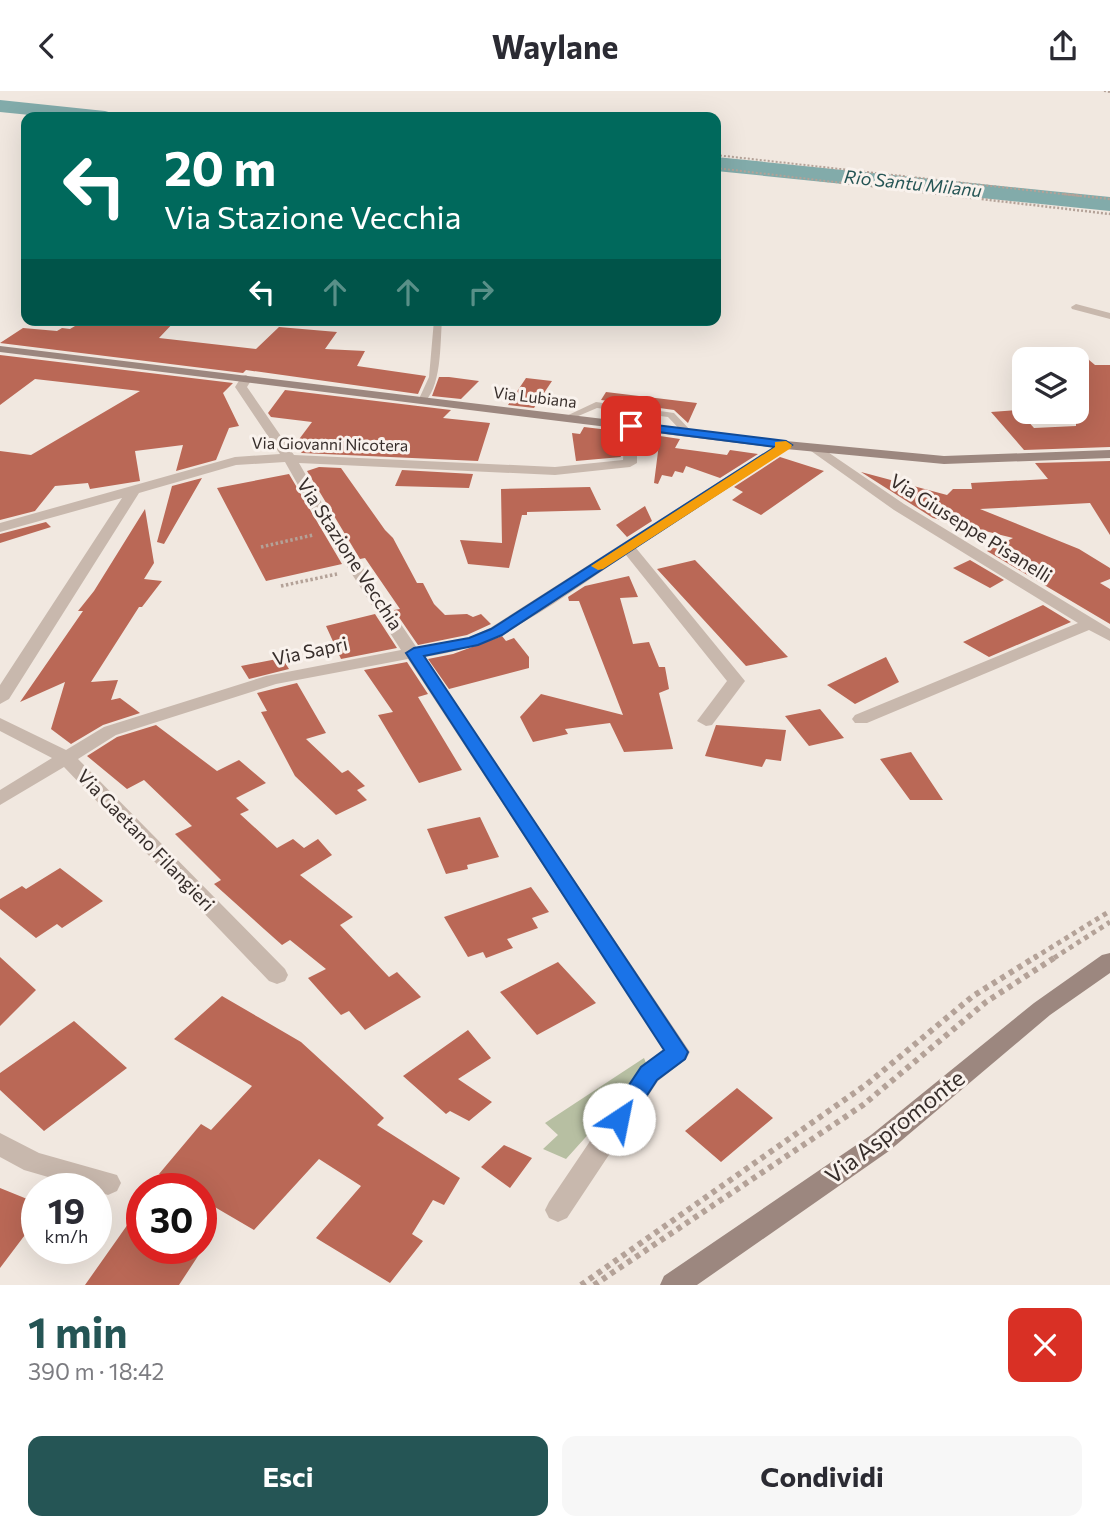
<!DOCTYPE html>
<html lang="it">
<meta charset="utf-8">
<style>
:root{--surface:#fff;--page:#f7f7f7;--text:#2b2b33;--muted:#7c7c81;--accent:#255555}
body{margin:0;font-family:Commissioner,sans-serif;background:var(--page);color:var(--text);height:100vh;display:flex;flex-direction:column;font-size:26px;white-space:nowrap}
*{box-sizing:border-box;margin:0}
p{font-size:23px;color:var(--muted)}
.icon{flex:none;width:38px;height:38px;fill:none;stroke:currentColor;stroke-width:2;stroke-linecap:round;stroke-linejoin:round}
.map{position:relative;height:1194px;overflow:hidden}
.side{display:flex;flex-direction:column;background:var(--surface);flex:1}
.side>*{flex:none}
.hud{position:absolute;left:21px;top:21px;width:700px;height:214px;border-radius:14px;box-shadow:0 7px 28px #0002;background:#00695c;color:#fff;overflow:hidden}
.tools{position:absolute;left:1012px;top:256px;display:grid;gap:14px}
.tools a{display:grid;place-items:center;width:77px;height:77px;border-radius:14px;background:var(--surface);box-shadow:0 7px 28px #0002;font-size:35px}
.speed{position:absolute;left:21px;top:1082px;display:flex;gap:14px;font-size:35px;font-weight:700;text-align:center}
.speed>*{display:grid;place-content:center;width:91px;height:91px;border-radius:50%;background:var(--surface);box-shadow:0 7px 28px #0002;line-height:1}
.speed small{font-size:18px;font-weight:400}
.speed .limit{border:10px solid #d22;background:#fff;color:#111}
.pin{position:absolute;display:grid;place-items:center;width:60px;height:60px;color:#fff;margin:-30px;border-radius:14px;box-shadow:0 4px 10px #0006}
.me{position:absolute;width:77px;margin:-38px;rotate:34deg;stroke-linejoin:round;filter:drop-shadow(0 0 5px #0008)}
.turn{display:flex;align-items:center;gap:24px;height:147px;padding:0 28px;font-size:32px}
.turn .icon{width:91px;height:91px;stroke-width:2.5}
.turn b{display:block;font-size:49px;line-height:60px}
.lanes{display:flex;align-items:center;height:66px;padding:0 28px;background:#0003;justify-content:center;gap:35px;direction:ltr}
.lanes .off{opacity:.35}
.round{display:grid;place-items:center;flex:none;width:74px;height:74px;border-radius:14px;background:var(--page)}
.head{display:flex;align-items:center;justify-content:space-between;height:119px;padding:0 28px}
h1{font-size:42px;font-weight:700;line-height:52px;color:var(--accent)}
.primary-button{display:flex;gap:14px;margin-top:auto;padding:14px 28px}
.primary-button a{flex:1;height:80px;border-radius:14px;background:var(--accent);color:#fff;font-size:28px;font-weight:700;line-height:80px;text-align:center}
.primary-button a+a{background:var(--page);color:var(--text)}
header{display:flex;justify-content:space-between;align-items:center;height:91px;padding:0 28px;background:var(--surface);font-size:32px;font-weight:700}
.map>svg:first-child{display:block}
.green{fill:#b7bfa2}
.lines{fill:none;stroke-linecap:round;stroke-linejoin:round}
.river{fill:#82abaa;fill-rule:evenodd}
.building{fill:#ba6856}
.path-far4{stroke:#b4a298;stroke-width:2;stroke-dasharray:2 2;stroke-linecap:butt}
.path-far3{stroke:#b4a298;stroke-width:2.5;stroke-dasharray:2 2;stroke-linecap:butt}
.path-far2{stroke:#b4a298;stroke-width:3.5;stroke-dasharray:2.5 2.5;stroke-linecap:butt}
.path-far1{stroke:#b4a298;stroke-width:5;stroke-dasharray:4.5 4.5;stroke-linecap:butt}
.path{stroke:#b4a298;stroke-width:6;stroke-dasharray:5 5;stroke-linecap:butt}
.lane{fill:#c8b8ad;fill-rule:evenodd}
.street{fill:#c8b8ad;fill-rule:evenodd}
.secondary{fill:#9c877f;fill-rule:evenodd}
.route{fill:#1a73e8;stroke:#114b97;stroke-width:2}
.slow{fill:#f59e0b}
.labels{text-anchor:middle;stroke-width:6;stroke-linejoin:round;paint-order:stroke}
.far-street-label{font-size:16px;fill:#372e2b;stroke:#f9f2ed}
.far-water-label{font-size:18px;font-style:italic;fill:#255555;stroke:#f9f2ed}
.street-label{font-size:19px;fill:#372e2b;stroke:#f9f2ed}
.near-street-label{font-size:23px;fill:#372e2b;stroke:#f9f2ed}
</style>
<header><svg class="icon" aria-label="back" viewBox="0 0 24 24"><path d="M15 5l-7 7 7 7"/></svg>Waylane<svg class="icon" aria-label="share" viewBox="0 0 24 24"><path d="M12 15V3M7 8l5-5 5 5M5 13v7h14v-7"/></svg></header>
<div class="map">
<svg width="1110" height="1194" viewBox="0 0 1110 1194">
<rect width="100%" height="100%" fill="#f1e8e0"/>
<!-- green -->
<path class="green" d="M644 967 648 977 566 1068 543 1058 558 1044 545 1032Z"/>
<g class="lines">
<!-- river -->
<path class="river" d="M0 9 105 20 112 22 115 26H50L0 21Z
M716 66 1110 106V120L716 80Z"/>
</g>
<!-- building -->
<path class="building" d="M85 229H176L159 247 256 258 279 236 337 241 325 258 365 260 357 275 426 285 418 303 246 279 243 282 0 252 23 237 57 240 62 237 70 238Z
M1076 258 1095 274H1110V356L1024 359 991 321 1018 319 1034 337 1076 335Z
M0 264 233 292 223 302 239 335 229 337 216 369 176 380 183 354 135 360 140 390 90 398 88 392 55 395 35 420 0 429V360L31 364 140 300 35 288 0 314Z
M439 286H449L479 290 461 308 432 305Z
M526 287 552 290 534 317 508 314Z
M285 299 451 319 443 327 490 332 478 370 302 362 294 355 312 331 271 326 268 322Z
M606 301 697 312 688 332 674 319 601 309Z
M584 336 609 339 621 366 576 370 572 342 580 343Z
M660 345 680 348 675 357 727 364 730 359 758 363 720 387 686 375 683 382 675 380 672 386 662 384 658 393 654 392Z
M780 366 824 380 761 424 732 409 743 401 734 396Z
M1110 370V444L1090 412 980 418 1079 458 1110 477V488L1100 492 1110 498V533L987 460 1013 447 933 427 861 381 947 404 953 398H972L971 392 1048 388 1035 372Z
M319 376 341 377 385 439 393 447 417 492H423L434 513 445 524 467 523 473 526 481 523 491 533 467 544 418 554 394 519 400 518 365 467 360 468 307 380Z
M402 379 473 383 469 397 395 395Z
M289 383 342 473 266 490 217 397Z
M202 387 164 453 157 451 172 395Z
M590 396 601 419 527 421V424H522L509 477 468 473 460 449 502 452 501 398Z
M645 415 652 430 627 446 616 434Z
M145 418 154 472 144 488 162 490 142 516H139L91 591 118 589 111 609 120 607 140 622 103 634 71 653 51 638 65 591 20 611 83 520H78L94 500Z
M46 431 51 436 0 452V443Z
M695 469 788 566 746 575 657 478Z
M970 469 1004 489 990 497 953 477Z
M629 485 638 506 620 507 633 553 649 551 659 576H665L669 598 659 602 673 658 624 661 610 632 565 638 568 643 533 651 520 626 541 603 623 624 579 510H569L568 506 585 495Z
M1043 514 1071 531 989 566 963 551Z
M375 523 397 557 341 568 326 535Z
M502 545 506 550 514 547 529 566V577L449 598 428 568 453 563Z
M886 566 899 591 855 613 827 594Z
M282 567 289 578 249 588 241 575Z
M407 571 428 603 418 606 462 679 419 692 378 624 393 621 364 579Z
M297 592 326 642 306 648 342 682 348 679 365 695 357 699 367 709 336 724 295 685 261 621 267 620 257 602Z
M820 618 844 647 809 655 785 625Z
M156 634 217 680 239 669 266 692 236 707 249 719 240 723 277 757 293 748 304 757 318 748 332 764 300 784 353 826 340 834 389 886 397 881 421 906 365 939 349 920 341 924 308 887 326 878 290 849 282 854 264 838 214 793 221 789 175 743 192 735 144 689 127 698 87 665 117 646Z
M716 634 786 639 781 670 766 668 762 676 705 665Z
M911 661 943 709H910L880 668Z
M480 726 499 766 467 774 468 778 446 783 427 738Z
M60 777 103 810 62 837 57 833 36 847 0 818V808L22 795 26 798Z
M531 796 549 821 532 827 538 837 507 848 513 857 486 867 483 861 468 866 444 826Z
M0 866 36 899 0 935Z
M558 871 596 912 537 944 500 901Z
M222 905 301 951 384 1027 377 1034 460 1087 444 1114 433 1109 412 1143 423 1150 390 1192 316 1147 361 1095 319 1068 254 1139 201 1108V1097H183L159 1083 201 1033 211 1039 252 995 174 948Z
M74 930 127 977 44 1040 0 999V982Z
M468 939 491 967 458 988 492 1011 469 1030 450 1020 446 1023 403 985Z
M737 997 773 1027 721 1071 685 1040Z
M504 1054 532 1067 510 1097 481 1076Z
M0 1097 37 1112V1128L0 1177Z
M128 1133 142 1139V1157H187L200 1162 179 1194H85Z"/>
<g class="lines">
<!-- path-far4 -->
<path class="path-far4" d="M1104 0 1110 1
M716 64 1080 105
M716 77 953 105"/>
<!-- path-far3 -->
<path class="path-far3" d="M938 103 1110 123
M1064 103 1110 108"/>
<!-- path-far2 -->
<path class="path-far2" d="M261 456 313 444
M281 495 337 483"/>
<!-- path-far1 -->
<path class="path-far1" d="M1034 867 1110 820
M1054 867 1110 831"/>
<!-- path -->
<path class="path" d="M581 1194 867 993 973 905 1037 865
M594 1194 863 1014 986 911 1057 865"/>
<!-- lane -->
<path class="lane" d="M434 229H442C440 252 442 299 422 313L418 310 429 286Z
M596 311 674 322 693 342 691 344H685L668 326 597 317 569 329 562 327Z"/>
<!-- street -->
<path class="street" d="M1076 213 1110 222V228L1072 218 1071 216Z
M246 284 252 288 247 296 294 364 555 376 623 369 625 335 631 331 637 335V372L630 376 555 384 299 372 338 440 417 557 468 547 490 537 781 351H791L793 354 636 457 745 590 712 634 706 635 697 630 727 590 626 464C561 506 502 557 424 566L690 961 686 968 658 990 567 1127 558 1131 549 1127 545 1119 549 1111 640 976 664 959 408 568 276 593 116 644 78 668 285 878 288 884 285 890 277 893 269 890 64 676 0 714V699L52 667 0 640V627L66 659 104 636 266 585 401 559 324 440 285 371 236 374 139 402 9 608 0 613V594L122 407 0 441V432L235 366 280 363 235 296 242 285Z
M816 353 904 413 1110 538V550L1089 539 867 632H855L852 628 855 624 1078 532 894 419 811 360V354Z
M0 1042 39 1062 117 1084 121 1092 117 1100 108 1104 96 1100V1097H86L24 1079 0 1066Z"/>
<!-- secondary -->
<path class="secondary" d="M0 255 786 350 944 365 1110 359V367L944 373 786 358 0 261Z
M1110 862V882L1050 924 889 1060 697 1194H660L664 1185 871 1044 1034 912 1102 864Z"/>
</g>
<!-- route -->
<path class="route" d="M631 331 786 350 792 354 502 544 478 554 424 565 688 961 685 968 657 989 627 1035 619 1038 611 1035 607 1028 611 1021 641 976 664 959 406 562 414 557 469 547 491 538 775 356 627 337 625 335Z"/>
<!-- slow -->
<path class="slow" d="M786 350 792 354 791 357 603 478 598 479 591 475 775 356V351Z"/>
<g class="labels">
<!-- far-street labels -->
<g class="far-street-label">
<text transform="translate(535 306) rotate(7)" y="6">Via Lubiana</text>
<text transform="translate(330 353) rotate(1)" y="6">Via Giovanni Nicotera</text>
</g>
<!-- far-water labels -->
<g class="far-water-label">
<text transform="translate(913 93) rotate(6)" y="6">Rio Santu Milanu</text>
</g>
<!-- street labels -->
<g class="street-label">
<text transform="translate(971 437) rotate(32)" y="7">Via Giuseppe Pisanelli</text>
<text transform="translate(350 463) rotate(57)" y="7">Via Stazione Vecchia</text>
<text transform="translate(310 560) rotate(-12)" y="7">Via Sapri</text>
<text transform="translate(146 749) rotate(46)" y="7">Via Gaetano Filangieri</text>
</g>
<!-- near-street labels -->
<g class="near-street-label">
<text transform="translate(895 1036) rotate(-38)" y="8">Via Aspromonte</text>
</g>
</g>
</svg>
<div class="tools">
<a><svg class="icon" aria-label="layers" viewBox="0 0 24 24"><path d="M12 4l9 5-9 5-9-5zM3 14l9 5 9-5"/></svg></a>
</div>
<div class="speed"><div>19<small>km/h</small></div><div class="limit">30</div></div>
<div class="pin" style="left:631px;top:335px;background:#d93025"><svg class="icon" aria-label="arrive" viewBox="0 0 24 24"><path d="M6 21V4h12l-3 4 3 4H6"/></svg></div>
<svg class="me" style="left:619px;top:1028px" viewBox="-20 -20 40 40"><circle r="19" fill="#fff"/><path d="M0-13L10 11 0 6-10 11z" fill="#1a73e8"/></svg>
<div class="hud">
<div class="turn"><svg class="icon" aria-label="left" viewBox="0 0 24 24"><path d="M17 20v-9H6M10 6l-5 5 5 5"/></svg><div><b>20 m</b>Via Stazione Vecchia</div></div>
<div class="lanes"><svg class="icon" aria-label="left" viewBox="0 0 24 24"><path d="M17 20v-9H6M10 6l-5 5 5 5"/></svg><svg class="icon off" aria-label="ahead" viewBox="0 0 24 24"><path d="M12 20V5M6 11l6-6 6 6"/></svg><svg class="icon off" aria-label="ahead" viewBox="0 0 24 24"><path d="M12 20V5M6 11l6-6 6 6"/></svg><svg class="icon off" aria-label="right" viewBox="0 0 24 24"><path d="M7 20v-9h11M14 6l5 5-5 5"/></svg></div>
</div>
</div>
<section class="side">
<div class="head"><div><h1>1 min</h1><p>390 m · 18:42</p></div><a class="round" style="background:#d93025;color:#fff"><svg class="icon" aria-label="close" viewBox="0 0 24 24"><path d="M6 6l12 12M18 6L6 18"/></svg></a></div>
<div class="primary-button"><a>Esci</a><a>Condividi</a></div>
</section>
